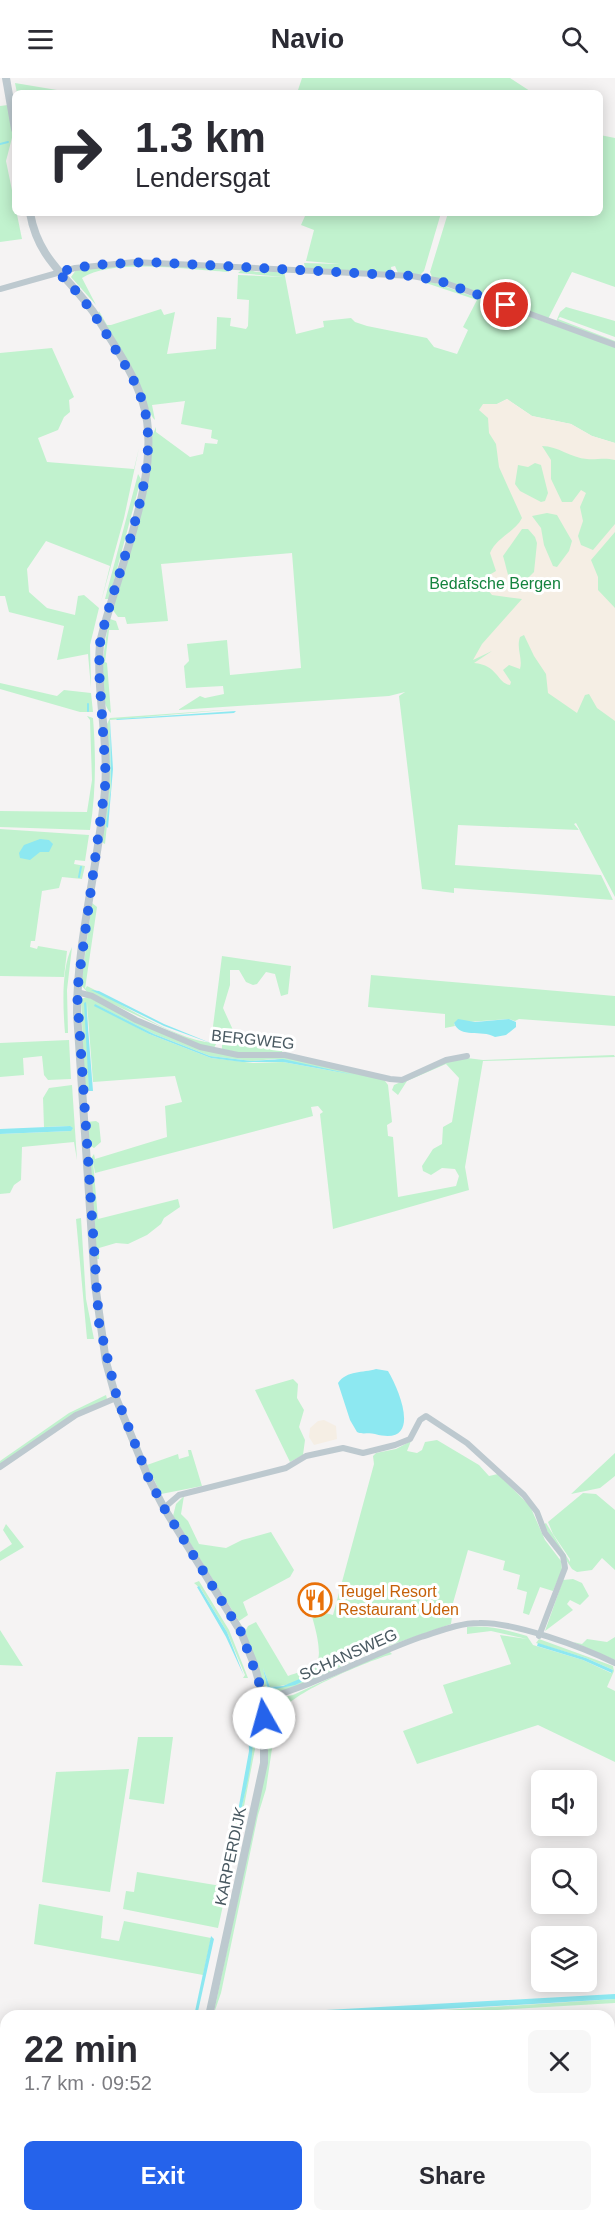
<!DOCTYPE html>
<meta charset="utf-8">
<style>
:root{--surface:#fff;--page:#f7f7f7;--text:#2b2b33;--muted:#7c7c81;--accent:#2563eb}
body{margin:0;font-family:Arial,sans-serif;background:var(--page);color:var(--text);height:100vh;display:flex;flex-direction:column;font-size:22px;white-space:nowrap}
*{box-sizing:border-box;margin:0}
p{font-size:20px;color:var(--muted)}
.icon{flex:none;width:33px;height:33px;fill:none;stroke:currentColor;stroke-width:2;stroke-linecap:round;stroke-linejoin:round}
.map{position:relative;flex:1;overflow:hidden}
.side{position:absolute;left:0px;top:1932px;width:615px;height:212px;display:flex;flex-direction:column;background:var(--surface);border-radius:18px 18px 0 0;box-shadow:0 3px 15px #0003}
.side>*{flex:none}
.banner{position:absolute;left:12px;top:12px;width:591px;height:126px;border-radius:9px;box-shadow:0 3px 15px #0003;background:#fff;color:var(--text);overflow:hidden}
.tools{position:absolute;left:531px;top:1692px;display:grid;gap:12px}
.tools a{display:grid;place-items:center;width:66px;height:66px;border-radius:9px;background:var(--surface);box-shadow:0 3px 15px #0003;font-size:30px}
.pin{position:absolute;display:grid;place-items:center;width:51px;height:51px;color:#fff;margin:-26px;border:3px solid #fff;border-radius:50%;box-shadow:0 2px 6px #0007}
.me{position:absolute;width:66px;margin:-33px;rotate:353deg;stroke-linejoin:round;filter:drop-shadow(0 0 4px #0008)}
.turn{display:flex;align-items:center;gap:21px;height:126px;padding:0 24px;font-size:27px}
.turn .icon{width:78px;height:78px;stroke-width:2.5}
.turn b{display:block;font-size:42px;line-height:51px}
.round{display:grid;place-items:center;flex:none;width:63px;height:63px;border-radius:9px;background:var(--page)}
.headline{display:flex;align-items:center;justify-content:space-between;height:102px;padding:0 24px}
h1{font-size:36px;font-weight:800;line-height:45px}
.primary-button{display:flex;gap:12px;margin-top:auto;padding:12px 24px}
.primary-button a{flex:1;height:69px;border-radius:9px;background:var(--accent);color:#fff;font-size:24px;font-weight:800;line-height:69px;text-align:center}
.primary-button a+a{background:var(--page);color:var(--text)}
header{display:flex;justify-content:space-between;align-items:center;height:78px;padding:0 24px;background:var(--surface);font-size:27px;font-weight:800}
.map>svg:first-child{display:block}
.green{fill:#c1f2ce;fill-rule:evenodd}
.sand{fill:#f5eee4;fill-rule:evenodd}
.water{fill:#8de8f1}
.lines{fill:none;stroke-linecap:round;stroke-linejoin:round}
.stream{stroke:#8de8f1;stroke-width:2}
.minor{stroke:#bdc9cf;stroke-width:6}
.tertiary{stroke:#bdc9cf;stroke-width:8}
.route{stroke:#2563eb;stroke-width:10;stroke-dasharray:0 18}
.labels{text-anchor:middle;stroke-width:6;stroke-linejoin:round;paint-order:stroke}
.park-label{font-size:16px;fill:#14833e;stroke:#fff}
.street-label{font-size:16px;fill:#495961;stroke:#fff}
.food-label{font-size:16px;fill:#c56008;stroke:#fff;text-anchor:start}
</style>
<header><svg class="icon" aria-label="menu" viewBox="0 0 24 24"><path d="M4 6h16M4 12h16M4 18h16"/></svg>Navio<svg class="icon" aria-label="search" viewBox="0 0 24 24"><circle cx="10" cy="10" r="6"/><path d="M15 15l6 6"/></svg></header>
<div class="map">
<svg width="615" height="2143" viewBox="0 0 615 2143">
<rect width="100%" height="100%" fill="#f5f3f3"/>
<!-- green -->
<path class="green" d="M302 0H510L533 15H297Z
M15 5 75 15H17Z
M8 27 13 56 6 83 22 161 0 164V28Z
M600 57 615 60V209L572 194 548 241 432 199 430 194 448 135H600Z
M294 135H441L424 193 420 197 398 195 395 188 391 189 392 195 305 190 304 185 340 186 306 183 314 152 301 147 305 138Z
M130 186 226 190 228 194C191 192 112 180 82 200L96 227 71 199 76 192Z
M244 190 256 194 284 193 296 256 324 249 323 243 351 240 355 244 367 248 427 260 434 269 457 276 468 252 463 249 477 222 423 204 424 201 615 269V365L592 358 571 346 532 338 507 321 497 326H490L542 361 615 379V819L576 745 574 746 579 752 458 747 455 787 601 797 613 822 454 810V815L422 811 399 618 405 614 389 618 178 632 200 618 205 620 224 616 223 608 186 610 184 588 189 583 187 566 227 562 230 597 301 590 292 475 161 486 168 543 127 546 125 539H118L112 531 151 378 152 358 156 349V354L190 379 203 376 205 365 217 366 218 362 211 360 212 352 181 346 185 323 152 327 155 342 153 340 98 236 99 233 107 247H111L161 231 164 237 175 234 167 276 216 271 217 239 231 240 230 248 246 251 248 248 249 222 237 221 238 197 284 199 238 195Z
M566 229 615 243V259L560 239 558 241 615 263V265L556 244 560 234Z
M52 270 74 319 69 322 70 334 64 339 58 352 38 360 47 384 134 391 139 370 124 440 101 524 110 488 46 463 27 491 29 514 47 530 75 537 78 518 84 517 99 530 90 567 91 610 88 576 57 582 64 548 9 534 5 518H0V275Z
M138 396 141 401 109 521H105Z
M110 541 116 543 119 552H109L105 584 107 585 111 635C95 623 105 558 110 541Z
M0 605 57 618 64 612 91 615 93 634H80L0 611Z
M236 631 110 642 111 709 105 766 101 764 107 646 110 640Z
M87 638 93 640C96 678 96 714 90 752L0 749V733L87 734 92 702 90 642Z
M0 751 89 757 85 783 75 782 74 786 85 788 82 801 62 799 59 810 42 813 35 863H31L30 869 37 871 38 868 67 873 64 899 0 898Z
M92 825 97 829 85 911 87 908C122 925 172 961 213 965L211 964 222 878 291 888 288 916 281 918 275 896 266 894 257 906 253 907 246 904 239 892H230V907L223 930 233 952 283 962 282 975 245 976 222 971V966L217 964 214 970 200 967 87 914 81 907Z
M72 869 67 912 68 955H65C63 930 61 891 72 869Z
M371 897 615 918V948L519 941 515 943 509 941 454 945 455 948 445 950V936L368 929Z
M87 919 213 974 277 977 382 999 388 1007 392 1044 387 1047 388 1058 393 1059 398 1119 456 1108 459 1098 455 1091 442 1090 431 1097 423 1093 422 1088 433 1071 442 1066 443 1049 452 1044 459 1000 446 986 407 1003 398 1017 392 1012 394 1007 445 984 467 980 483 982 614 977 615 979 483 983 465 1089 469 1112 333 1151 320 1036 323 1034 318 1028 311 1029 313 1038 95 1095 93 1083 98 1141 178 1121 180 1129 164 1140 161 1146 147 1157 128 1166 116 1165 99 1170V1181H97L90 1082 94 1076 95 1081 167 1059 165 1028 182 1024 175 998 93 1004 87 925 89 1013H85L81 921ZM94 926 154 956 210 978 252 983 275 981 355 997 283 984 253 985 211 980 149 956Z
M69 962 71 1001 48 1002 44 997 42 978 23 980 24 997 0 999V965Z
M72 1007 77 1082 74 1064 22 1069 21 1102 14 1107 10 1115 0 1116V1056L71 1053 70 1048 44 1049 43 1020 49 1010Z
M96 1043 99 1045 101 1064 94 1070 89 1067 87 1044Z
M81 1140 86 1221 94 1261H87L76 1141Z
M293 1301 298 1306 297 1320 304 1332 299 1349 305 1362 303 1377 290 1384 255 1312Z
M106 1317 107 1321 0 1387V1383L69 1335Z
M437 1362 479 1387 489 1398 498 1396 530 1428 545 1462 561 1483 562 1492 553 1513 540 1509 529 1537 523 1535 527 1514 517 1511 520 1497 503 1492 505 1483 468 1472 449 1539H452L451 1546 371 1574 301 1608 274 1615 268 1613 263 1607 245 1554 248 1548 256 1544 288 1598C296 1595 308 1592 315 1587 325 1578 313 1543 310 1531L333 1537 374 1386 373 1378 376 1375 396 1371 411 1363 407 1373 417 1375 422 1372 425 1364ZM395 1559V1562C375 1570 280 1618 267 1609L263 1590 270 1609C306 1609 358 1571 395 1559Z
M188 1372H191L202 1408 161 1416 147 1387 178 1376 179 1381 189 1378Z
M615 1375V1398L600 1410 571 1416Z
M583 1415 596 1416 615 1432V1492L602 1480 592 1492 577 1494 572 1491 543 1447 546 1445 570 1484V1481L553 1456 548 1444Z
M184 1418 181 1436 188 1443 199 1466 226 1470 242 1462 271 1454 294 1492 290 1499 243 1524 248 1537 239 1543 173 1438 176 1426Z
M6 1446 24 1469 0 1483V1474L12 1466 3 1452Z
M573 1501 582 1505 589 1518 580 1527 570 1522 567 1526 573 1532 545 1553 563 1502Z
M199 1503 229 1552 248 1600H243L245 1597 227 1554 201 1511 194 1505Z
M467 1549C488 1547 507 1552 527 1558L533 1567 583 1582 611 1595 613 1592 586 1580 536 1565 539 1561 613 1588 614 1593 607 1609 615 1613V1684L538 1647 417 1686 403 1653 453 1635 443 1607 511 1586 500 1557 527 1561 491 1553 467 1556Z
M0 1552 23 1588 0 1587Z
M615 1559V1582L573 1564 582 1566 587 1561 607 1564Z
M389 1573 392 1576C371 1582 290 1615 283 1633H276L275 1651H269L268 1629 274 1621 293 1617Z
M252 1616 255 1671 240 1749 235 1748V1743L239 1741C248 1701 257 1660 250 1618L247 1617Z
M274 1657 266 1711 258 1737 221 1915 213 1938 266 1689 269 1660Z
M138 1659H173L164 1726 129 1721Z
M129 1691 110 1814 42 1804 56 1694Z
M137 1794 227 1809 218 1850 123 1831 126 1813 134 1814Z
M39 1826 103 1838 101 1860 119 1863 124 1843 211 1860 203 1897 34 1866Z
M615 1921V1925L413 1937V1934Z
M615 2023V2108L609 2098V2024Z
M609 2104 615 2114V2143H471L469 2138H609Z
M293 2138H465L467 2143H281Z"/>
<!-- sand -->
<path class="sand" d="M507 321 532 338 571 346 592 358 615 365V382C604 379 597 382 587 381 571 380 558 368 542 368L551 382V401L562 424H572L581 412 586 415 580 429 583 443 578 458 581 467 593 472 615 446V454L591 482 598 499V512L615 530V643L597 630 589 616 585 617 577 635 548 615 546 596 534 578 524 557 520 559C516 571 523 580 520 591L509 587 503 592 511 604 510 607C497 605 498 587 474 585L492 573 473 582 482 566 522 521 492 517 482 505 484 500 496 493 490 475C497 459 515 454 522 440L499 389 496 366 489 355 488 340 479 332 483 326H497ZM535 385 541 387 548 415 545 423 541 424 520 413 515 406 518 387 528 389ZM547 435 557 437 572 463 569 473 557 489 553 488 544 467 541 450 532 438ZM522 451H528L535 459 537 465 534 494 516 512C507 501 507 490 503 478Z
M324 1342 336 1348 337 1361 314 1367 309 1359 310 1350 318 1343Z"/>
<!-- water -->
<path class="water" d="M236 633 234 635 116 642 117 641Z
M110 642 113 691 108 750 106 748 111 709Z
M40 761 49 762 53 766 49 774H40L30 782 20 780 19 775 24 767Z
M91 912 99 913 164 946 213 966 164 948Z
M86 924 93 1013H89L84 925Z
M95 926 154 956 210 978 252 983 283 981 355 997 283 984H242L211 980 149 956 94 928Z
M458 941 475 944 509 941 516 944V949L506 957 495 959C481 951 460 961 454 945Z
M70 1048 73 1050 71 1053 0 1056V1051Z
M376 1291 388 1293C401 1315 422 1369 375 1356 368 1354 363 1357 357 1354L350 1342 338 1305C347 1292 363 1295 376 1291Z
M199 1508 227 1554 244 1598 226 1559 197 1509Z
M396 1560 295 1607 270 1612 267 1609 263 1590 270 1609 283 1608Z
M538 1565 586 1580 613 1592 612 1595 583 1582 537 1568Z
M249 1618C260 1658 248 1702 239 1741L236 1744 249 1673 247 1619Z
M211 1858 214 1861 197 1938H194Z
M615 1916V1921C482 1929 350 1938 217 1938Z"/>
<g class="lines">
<!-- stream -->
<path class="stream" d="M0 66 8 64
M88 626V633
M79 799 81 789"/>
<!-- minor -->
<path class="minor" d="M0 211 75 190 135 184 412 198 440 203 615 267
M77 914 92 918 136 942 200 969 238 977H285L390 1001 402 1002 446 982 467 978
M0 1389 76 1337 116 1320
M164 1430 179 1417 286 1390 306 1378 343 1370 363 1375 395 1367 410 1361 420 1342 426 1338 467 1365 524 1417 537 1434 545 1455 563 1478 565 1490 539 1558
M264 1621C318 1606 367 1578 421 1559 440 1553 459 1545 479 1545 515 1544 582 1569 615 1585"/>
<!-- tertiary -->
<path class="tertiary" d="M6 0 15 51
M30 135C39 186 73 201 98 241 114 267 134 295 143 325 165 393 115 497 100 565 96 614 109 663 105 712 99 786 77 860 77 935L95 1206 106 1284 116 1320 148 1399 164 1430 241 1554 254 1586 264 1621V1685L209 1938
M166 2143 167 2138"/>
</g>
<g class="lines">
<!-- route -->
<path class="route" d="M264 1640 259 1604 241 1554 164 1430 148 1399 117 1320 99 1245 77 914 106 701 99 591 100 565C114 497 164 393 143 326 137 305 125 287 114 269 98 241 81 215 57 194L93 187 147 184 412 198 440 203 506 227"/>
</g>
<!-- icons -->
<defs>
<g id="restaurant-ring" transform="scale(1.725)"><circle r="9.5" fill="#fff" stroke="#e8710a" stroke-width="1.5"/><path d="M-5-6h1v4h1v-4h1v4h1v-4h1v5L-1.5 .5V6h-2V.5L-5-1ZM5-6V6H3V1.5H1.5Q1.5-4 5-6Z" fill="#e8710a"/></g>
</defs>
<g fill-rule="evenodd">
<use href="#restaurant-ring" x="315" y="1522"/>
</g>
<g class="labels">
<!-- park labels -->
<g class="park-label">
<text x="495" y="511">Bedafsche Bergen</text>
</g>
<!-- street labels -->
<g class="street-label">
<text transform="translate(253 961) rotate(6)" y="6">BERGWEG</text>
<text transform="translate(348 1576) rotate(-24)" y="6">SCHANSWEG</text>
<text transform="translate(230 1778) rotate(-78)" y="6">KARPERDIJK</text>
</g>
<!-- food labels -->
<g class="food-label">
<text x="338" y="1519">Teugel Resort<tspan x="338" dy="18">Restaurant Uden</tspan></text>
</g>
</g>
</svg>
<div class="tools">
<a><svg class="icon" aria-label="sound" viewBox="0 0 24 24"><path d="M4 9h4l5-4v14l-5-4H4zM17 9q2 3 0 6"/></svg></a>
<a><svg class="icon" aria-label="search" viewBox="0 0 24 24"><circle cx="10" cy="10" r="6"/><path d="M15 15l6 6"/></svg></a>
<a><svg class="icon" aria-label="layers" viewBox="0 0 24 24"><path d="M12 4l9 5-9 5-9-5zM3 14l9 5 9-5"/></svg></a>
</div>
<div class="pin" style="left:506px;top:227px;background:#d93025"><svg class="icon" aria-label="arrive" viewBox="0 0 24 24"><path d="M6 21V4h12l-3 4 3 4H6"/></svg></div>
<svg class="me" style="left:264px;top:1640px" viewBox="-20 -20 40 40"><circle r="19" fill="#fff"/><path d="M0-13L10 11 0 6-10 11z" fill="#2563eb"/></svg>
<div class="banner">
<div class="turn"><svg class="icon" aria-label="right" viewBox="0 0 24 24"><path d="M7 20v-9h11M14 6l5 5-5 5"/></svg><div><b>1.3 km</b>Lendersgat</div></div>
</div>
<section class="side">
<div class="headline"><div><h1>22 min</h1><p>1.7 km · 09:52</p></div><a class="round"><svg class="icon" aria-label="close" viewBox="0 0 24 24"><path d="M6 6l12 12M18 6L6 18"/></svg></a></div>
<div class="primary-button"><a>Exit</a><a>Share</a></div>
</section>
</div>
